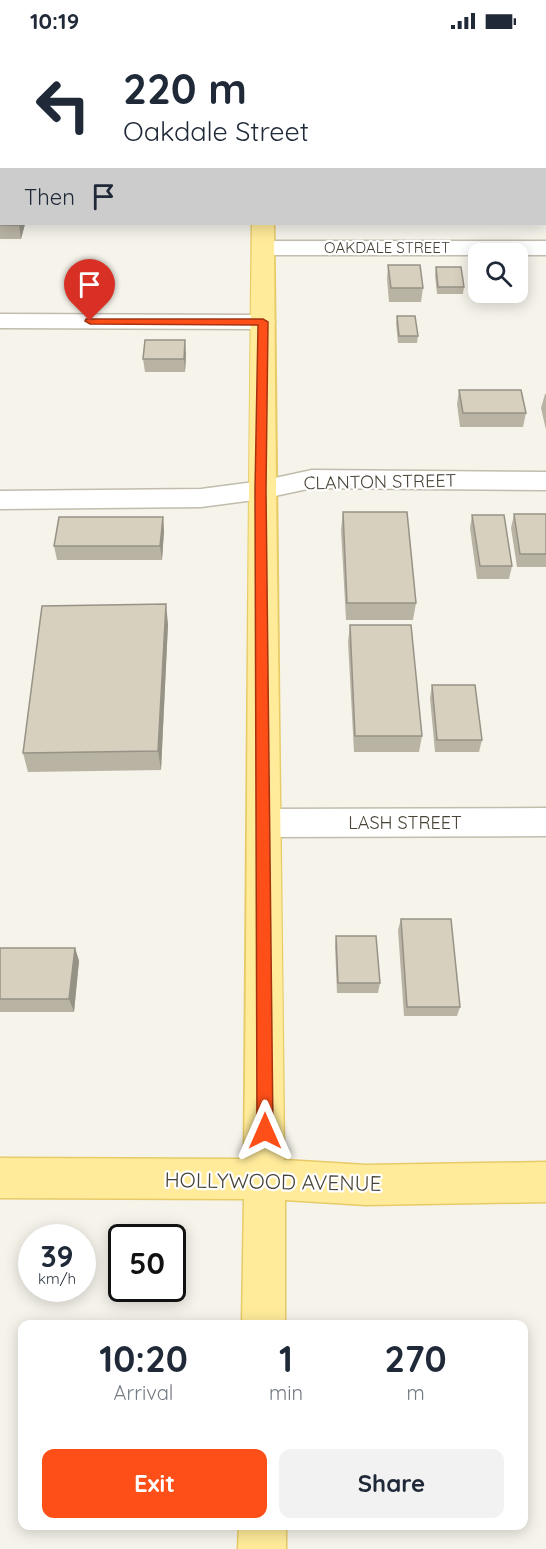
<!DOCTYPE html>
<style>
:root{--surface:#fff;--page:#f2f2f3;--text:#1f2937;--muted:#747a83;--accent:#fe4f19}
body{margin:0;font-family:Quicksand,sans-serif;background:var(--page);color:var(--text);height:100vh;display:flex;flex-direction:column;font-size:22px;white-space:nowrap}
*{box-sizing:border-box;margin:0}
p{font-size:20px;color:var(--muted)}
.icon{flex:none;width:33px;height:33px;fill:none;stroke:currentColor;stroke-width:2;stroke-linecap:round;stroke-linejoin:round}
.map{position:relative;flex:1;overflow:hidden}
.sheet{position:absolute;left:18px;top:1278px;width:510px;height:210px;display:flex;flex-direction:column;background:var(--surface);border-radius:12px;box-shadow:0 3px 15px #0003}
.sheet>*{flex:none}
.top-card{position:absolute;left:0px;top:0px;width:546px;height:183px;box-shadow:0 3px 15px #0003;background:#fff;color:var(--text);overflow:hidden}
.buttons{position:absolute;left:468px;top:201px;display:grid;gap:12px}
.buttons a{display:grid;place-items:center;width:60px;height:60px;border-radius:12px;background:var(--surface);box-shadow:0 3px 15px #0003;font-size:30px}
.speed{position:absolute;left:18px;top:1182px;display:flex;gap:12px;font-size:30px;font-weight:700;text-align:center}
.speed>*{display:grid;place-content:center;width:78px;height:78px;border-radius:50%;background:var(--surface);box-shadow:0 3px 15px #0003;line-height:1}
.speed small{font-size:15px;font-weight:400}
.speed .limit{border:3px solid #111;border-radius:9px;background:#fff;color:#111}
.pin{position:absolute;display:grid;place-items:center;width:51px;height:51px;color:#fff;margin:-62px -26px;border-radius:50% 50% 50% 0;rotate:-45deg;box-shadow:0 0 6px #0007}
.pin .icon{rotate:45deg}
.me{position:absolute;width:66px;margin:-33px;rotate:0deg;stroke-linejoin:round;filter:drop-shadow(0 0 4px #0008)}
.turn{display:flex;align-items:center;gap:21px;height:126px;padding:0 24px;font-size:27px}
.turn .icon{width:78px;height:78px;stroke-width:2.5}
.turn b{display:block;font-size:42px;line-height:51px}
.then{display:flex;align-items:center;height:57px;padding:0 24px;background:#0003;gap:12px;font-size:22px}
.eta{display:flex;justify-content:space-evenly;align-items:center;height:102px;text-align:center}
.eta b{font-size:36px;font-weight:800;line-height:42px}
.button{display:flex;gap:12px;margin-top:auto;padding:12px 24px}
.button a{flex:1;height:69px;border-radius:12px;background:var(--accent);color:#fff;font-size:24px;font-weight:800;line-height:69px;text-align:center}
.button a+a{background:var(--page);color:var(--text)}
.status{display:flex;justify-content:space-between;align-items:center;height:42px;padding:0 30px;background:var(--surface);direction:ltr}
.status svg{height:16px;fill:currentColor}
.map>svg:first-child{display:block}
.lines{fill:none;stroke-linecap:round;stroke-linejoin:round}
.minor-casing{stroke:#c1bcac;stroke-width:3}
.major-casing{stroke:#e7cb67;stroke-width:3}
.minor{fill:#fff;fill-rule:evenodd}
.major{fill:#ffeb9a;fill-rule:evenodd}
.wall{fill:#b9b3a4}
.shaded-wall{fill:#969286}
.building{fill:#d7d0bf;stroke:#969286;stroke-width:1.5}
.route{fill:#fe4f19;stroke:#a53310;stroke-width:1.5}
.labels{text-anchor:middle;stroke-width:4.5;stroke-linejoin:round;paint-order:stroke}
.far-street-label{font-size:15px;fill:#4a4438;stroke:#fff}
.street-label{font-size:18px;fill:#4a4438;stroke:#fff}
.near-street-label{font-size:21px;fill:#4a4438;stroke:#fff}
</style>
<div class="status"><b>10:19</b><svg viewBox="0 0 49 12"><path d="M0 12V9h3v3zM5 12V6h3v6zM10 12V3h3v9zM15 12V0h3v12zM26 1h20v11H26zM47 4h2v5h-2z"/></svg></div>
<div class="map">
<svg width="546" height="1507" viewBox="0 0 546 1507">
<rect width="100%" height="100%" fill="#f5f3ea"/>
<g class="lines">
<!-- minor casing -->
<g class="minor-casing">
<path id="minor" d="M544 35H546V47H544Z
M263 199H546V213H263L255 211 252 206 255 201Z
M0 272 263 273 271 275 275 280 271 285 263 287 0 286Z
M312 428 546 430V448L312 446 261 457 201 465 0 467V449L201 447 261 439Z
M546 766V794L265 795 253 791 248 781 253 771 265 767Z"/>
</g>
<!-- major casing -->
<g class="major-casing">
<path id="major" d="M255 0H273V2H255Z
M252 182H274C275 494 282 806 284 1118L366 1123 546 1120V1160L366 1163 285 1158V1282H242L244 1157 0 1156V1116L244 1117C248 805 247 494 252 182Z
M239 1484H286V1507H238Z"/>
</g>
<!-- minor -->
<use href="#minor" class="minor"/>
<!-- major -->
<use href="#major" class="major"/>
</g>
<!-- wall -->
<path class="wall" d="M0 158 2 182H25L21 197H0Z
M473 222H478V250H506L505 258H475L471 235Z
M388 223 423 246 421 260H389L387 237Z
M436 225 464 245 463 252H437L435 233Z
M397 274 418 294 417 301H398L396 281Z
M186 312 185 330H145L143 317Z
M459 348 526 371 523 385H460L457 362Z
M545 352H546V388L541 366Z
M343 470 416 561 413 578H346L341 488Z
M514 472H546V525H517L511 486Z
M472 473 512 524 509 537H477L470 486Z
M163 475 164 489 162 518H57L54 504Z
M168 582 161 728 28 730 23 711Z
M350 583 422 694 419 710H354L348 600Z
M432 643 482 698 479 710H435L430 656Z
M401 877 460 965 457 974H404L398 888Z
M336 894 380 941 378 951H337L335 905Z
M0 906H75L79 919 74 970H0Z"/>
<!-- shaded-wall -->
<path class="shaded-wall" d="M19 182H25L21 197 19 183Z
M185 298 186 312 185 330 184 317Z
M163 475 164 489 162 518 160 504Z
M166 562 168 582 161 728 158 709Z
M75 906 79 919 74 970 69 957Z"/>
<!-- building -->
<path class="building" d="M332 0H355V2H332Z
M362 0H395V2H362Z
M463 0H485V2H464Z
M499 0H544L546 6H544V2H500Z
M0 158H2V182H19V183H0Z
M473 222H478V244H477Z
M388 223H420L423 246H391Z
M436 225H461L464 245H438Z
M397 274H415L418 294H399Z
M145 298H185L184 317H143Z
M459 348H521L526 371H463Z
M343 470H407L416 561H347Z
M514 472H546V512H520Z
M472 473H504L512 524H480Z
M59 475H163L160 504H54Z
M166 562 158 709 23 711 42 564Z
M350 583H411L422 694H355Z
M432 643H475L482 698H437Z
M401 877H451L460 965H407Z
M336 894H376L380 941H338Z
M0 906H75L69 957H0Z
M431 1279H489V1282H431Z"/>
<!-- route -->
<path class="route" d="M86 277H263L268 280 266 448 273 1089 271 1095 265 1097 259 1095 257 1089 255 448 258 283 90 282 85 279Z"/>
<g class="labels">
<!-- far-street labels -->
<g class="far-street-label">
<text x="387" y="211">OAKDALE STREET</text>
</g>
<!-- street labels -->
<g class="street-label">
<text transform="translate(380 440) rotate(-1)" y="6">CLANTON STREET</text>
<text x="405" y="787">LASH STREET</text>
</g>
<!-- near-street labels -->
<g class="near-street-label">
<text transform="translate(273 1140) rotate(1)" y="7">HOLLYWOOD AVENUE</text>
</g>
</g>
</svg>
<div class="buttons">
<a><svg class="icon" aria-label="search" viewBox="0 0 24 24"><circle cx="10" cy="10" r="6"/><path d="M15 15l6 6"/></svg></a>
</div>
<div class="speed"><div>39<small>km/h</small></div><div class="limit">50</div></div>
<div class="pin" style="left:90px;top:279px;background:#d93025"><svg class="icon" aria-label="arrive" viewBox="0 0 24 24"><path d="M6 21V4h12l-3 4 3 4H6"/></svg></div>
<svg class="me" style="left:265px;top:1089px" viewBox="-20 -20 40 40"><path d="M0-17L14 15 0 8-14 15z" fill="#fe4f19" stroke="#fff" stroke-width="4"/></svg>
<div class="top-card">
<div class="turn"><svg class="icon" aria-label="left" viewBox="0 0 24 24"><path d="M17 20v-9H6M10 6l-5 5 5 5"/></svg><div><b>220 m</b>Oakdale Street</div></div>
<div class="then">Then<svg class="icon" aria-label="arrive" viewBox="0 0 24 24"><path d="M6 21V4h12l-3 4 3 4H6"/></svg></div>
</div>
<section class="sheet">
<div class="eta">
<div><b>10:20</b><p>Arrival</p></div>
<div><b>1</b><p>min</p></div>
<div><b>270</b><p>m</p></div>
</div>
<div class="button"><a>Exit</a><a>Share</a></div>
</section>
</div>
